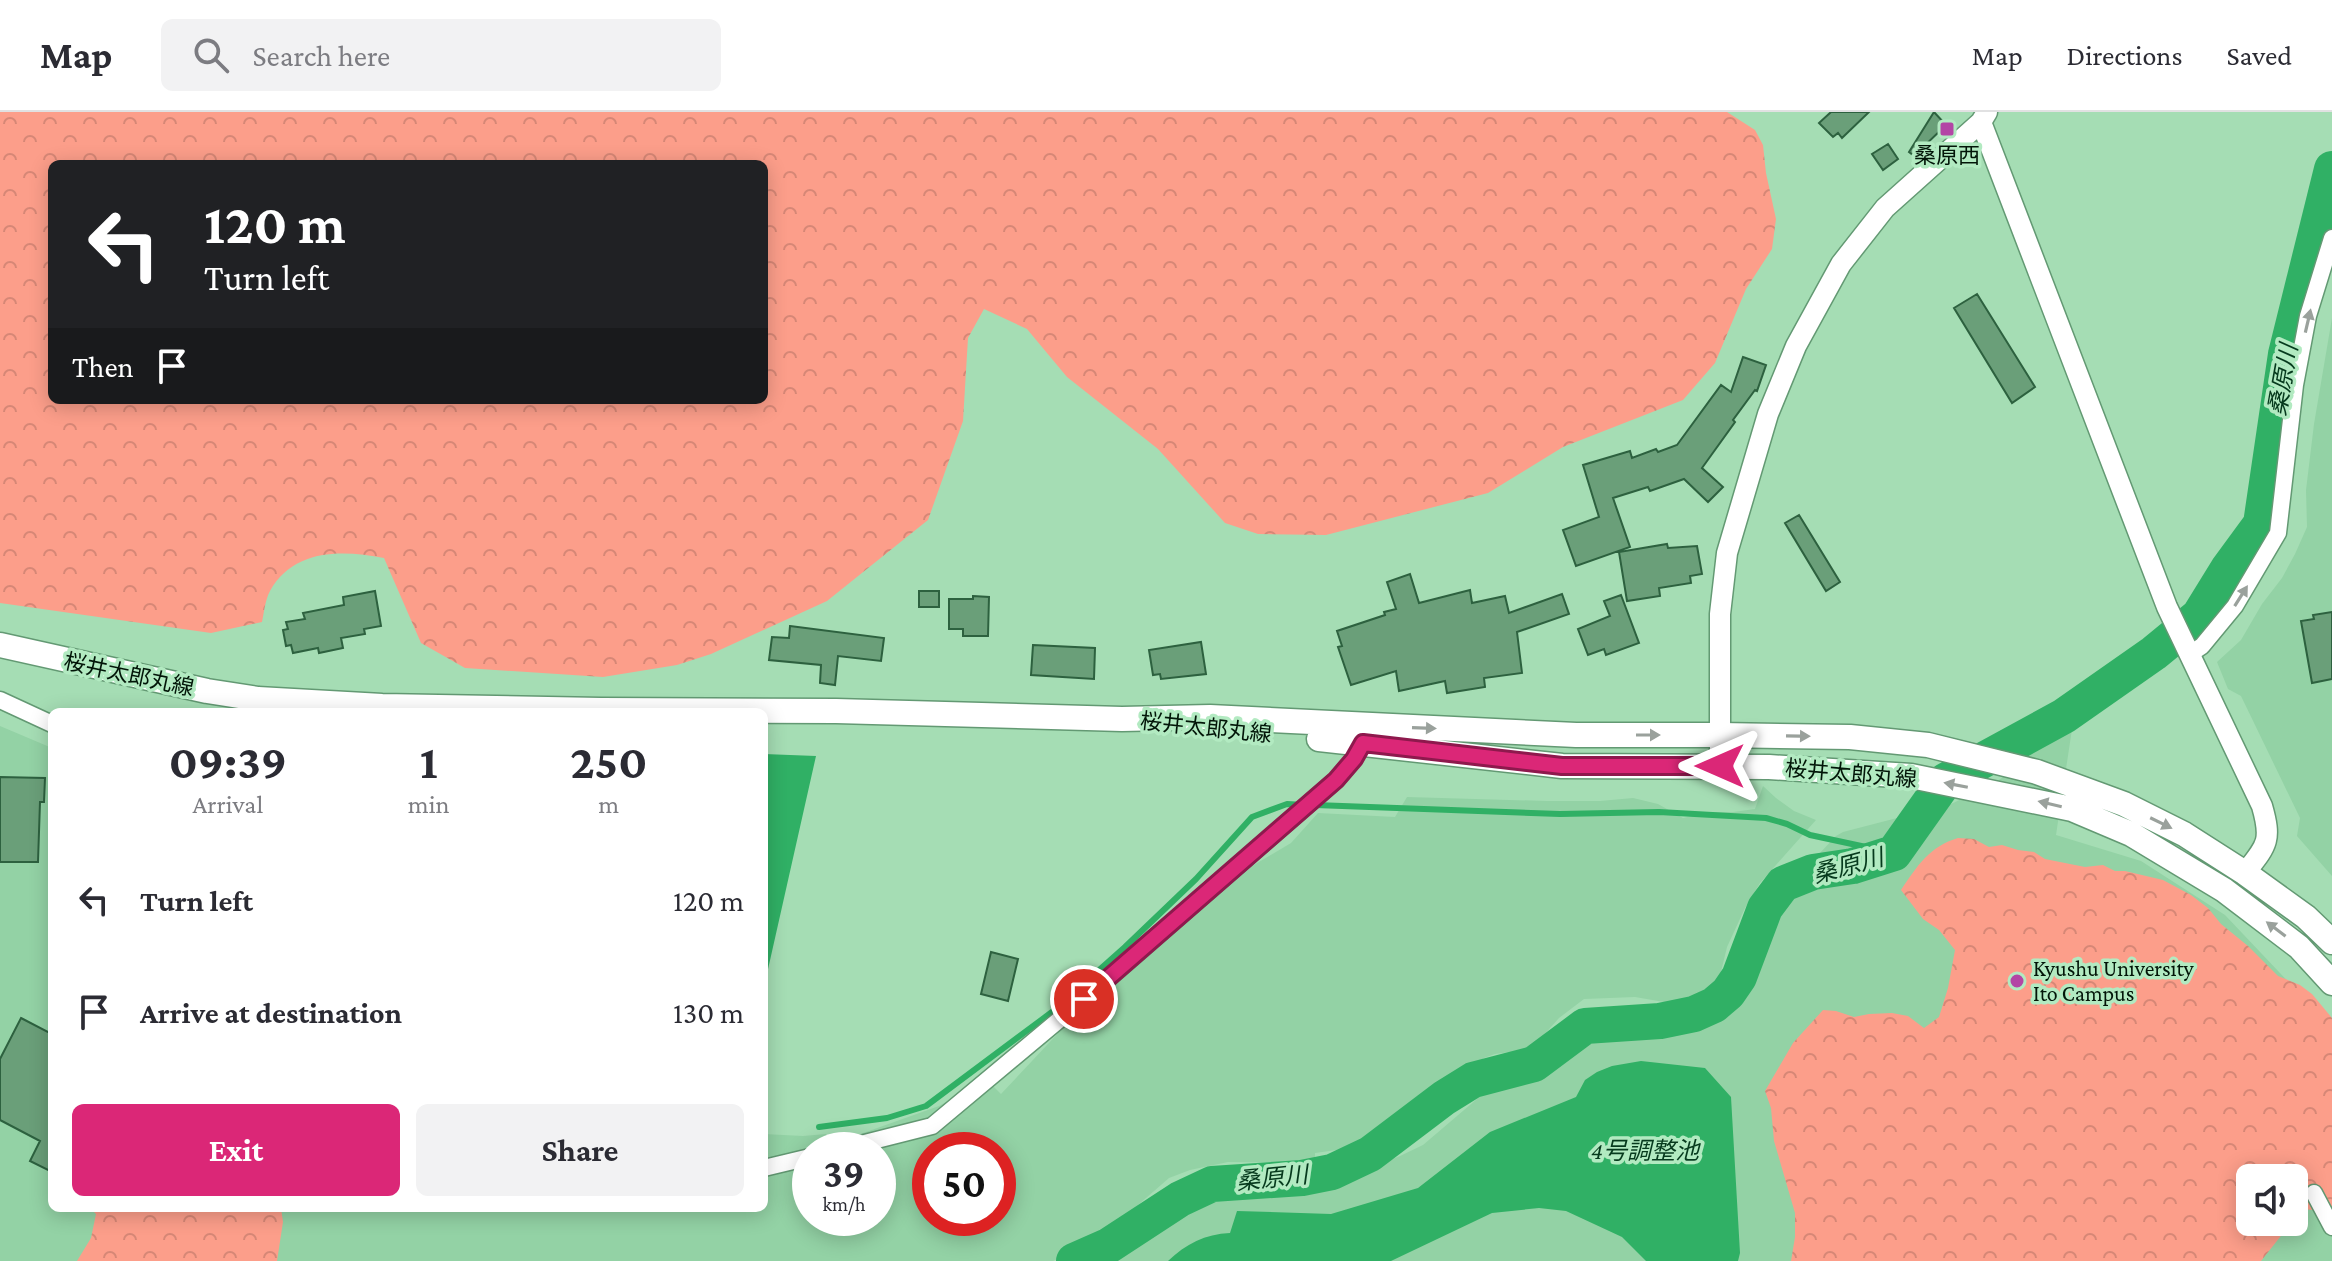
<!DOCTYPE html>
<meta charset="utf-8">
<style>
:root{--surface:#fff;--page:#f2f2f3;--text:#2b2b33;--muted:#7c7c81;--line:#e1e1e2;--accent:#db2777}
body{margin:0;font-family:"Crimson Pro","Noto Sans JP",serif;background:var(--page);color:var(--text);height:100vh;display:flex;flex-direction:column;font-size:30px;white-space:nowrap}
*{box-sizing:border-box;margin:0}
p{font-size:26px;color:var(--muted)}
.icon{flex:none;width:44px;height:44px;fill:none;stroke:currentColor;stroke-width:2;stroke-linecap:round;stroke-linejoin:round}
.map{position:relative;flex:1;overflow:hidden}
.drawer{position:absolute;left:48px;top:596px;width:720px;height:504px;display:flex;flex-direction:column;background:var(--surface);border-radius:12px;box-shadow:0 4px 20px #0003}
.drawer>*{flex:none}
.guide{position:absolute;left:48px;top:48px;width:720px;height:244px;border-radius:12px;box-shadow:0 4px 20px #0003;background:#202124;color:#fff;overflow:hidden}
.buttons{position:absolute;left:2236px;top:1052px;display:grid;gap:16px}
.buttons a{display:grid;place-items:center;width:72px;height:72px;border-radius:12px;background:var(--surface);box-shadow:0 4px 20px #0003;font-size:40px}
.speed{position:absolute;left:792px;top:1020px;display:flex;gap:16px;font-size:40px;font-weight:700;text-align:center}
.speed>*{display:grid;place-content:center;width:104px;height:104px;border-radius:50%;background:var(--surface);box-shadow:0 4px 20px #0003;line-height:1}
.speed small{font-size:20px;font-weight:400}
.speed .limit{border:12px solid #d22;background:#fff;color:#111}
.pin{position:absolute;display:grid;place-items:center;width:68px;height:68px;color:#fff;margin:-34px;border:4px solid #fff;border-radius:50%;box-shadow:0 2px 8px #0007}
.me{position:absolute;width:88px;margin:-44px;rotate:270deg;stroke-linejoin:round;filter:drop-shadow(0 0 6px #0008)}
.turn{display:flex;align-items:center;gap:28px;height:168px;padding:0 24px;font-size:36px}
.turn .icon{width:104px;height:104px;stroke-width:2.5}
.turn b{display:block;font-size:56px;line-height:68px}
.then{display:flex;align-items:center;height:76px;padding:0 24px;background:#0003;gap:16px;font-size:30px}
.eta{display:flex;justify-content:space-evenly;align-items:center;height:136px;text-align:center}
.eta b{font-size:48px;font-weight:700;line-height:56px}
.button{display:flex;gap:16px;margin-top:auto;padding:16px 24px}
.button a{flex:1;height:92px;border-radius:12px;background:var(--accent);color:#fff;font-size:32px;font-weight:700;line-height:92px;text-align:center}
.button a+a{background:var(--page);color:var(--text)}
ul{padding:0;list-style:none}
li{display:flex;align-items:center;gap:24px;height:112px;padding:0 24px}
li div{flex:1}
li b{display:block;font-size:30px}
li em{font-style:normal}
header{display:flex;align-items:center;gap:48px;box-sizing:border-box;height:112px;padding:0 40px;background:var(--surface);border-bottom:2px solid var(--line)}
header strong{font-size:38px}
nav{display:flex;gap:44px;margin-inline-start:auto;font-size:28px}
.search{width:560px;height:72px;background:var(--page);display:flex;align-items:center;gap:20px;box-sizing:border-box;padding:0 28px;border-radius:12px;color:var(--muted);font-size:30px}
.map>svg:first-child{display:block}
.built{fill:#93d2a5;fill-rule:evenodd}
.forest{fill:url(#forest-crowns);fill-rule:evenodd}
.water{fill:#30b065}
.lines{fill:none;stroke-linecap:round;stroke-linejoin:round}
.stream{stroke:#30b065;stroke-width:6}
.river{stroke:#30b065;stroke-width:36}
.building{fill:#6a9f79;stroke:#2d613f;stroke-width:2}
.minor-casing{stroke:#639973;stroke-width:19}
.tertiary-casing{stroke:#639973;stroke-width:23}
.secondary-casing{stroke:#639973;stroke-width:27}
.minor{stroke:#fff;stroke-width:16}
.tertiary{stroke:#fff;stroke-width:20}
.secondary{stroke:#fff;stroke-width:24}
.oneway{fill:#9aa19c}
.route-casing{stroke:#8e194d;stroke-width:20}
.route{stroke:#db2777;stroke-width:14}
.poi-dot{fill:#b346a5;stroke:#b2eac1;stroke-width:3}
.labels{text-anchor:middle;stroke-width:7;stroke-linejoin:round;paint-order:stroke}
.poi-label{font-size:22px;fill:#021508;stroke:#b2eac1}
.street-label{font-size:22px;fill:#021508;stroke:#b2eac1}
.water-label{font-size:24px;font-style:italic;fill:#063a1d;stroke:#b2eac1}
</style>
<header>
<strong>Map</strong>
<div class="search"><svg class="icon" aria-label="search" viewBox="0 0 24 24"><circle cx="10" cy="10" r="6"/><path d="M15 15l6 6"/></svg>Search here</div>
<nav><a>Map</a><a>Directions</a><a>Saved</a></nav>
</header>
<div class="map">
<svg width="2332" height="1149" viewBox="0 0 2332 1149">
<defs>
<pattern id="forest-crowns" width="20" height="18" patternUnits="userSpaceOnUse" patternTransform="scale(2)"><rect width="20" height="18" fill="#fc9e8a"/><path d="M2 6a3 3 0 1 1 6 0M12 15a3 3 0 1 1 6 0" fill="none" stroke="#d68776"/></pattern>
</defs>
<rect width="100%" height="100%" fill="#a5ddb4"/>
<!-- built -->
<path class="built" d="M2332 206V764L2297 724 2300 706 2241 584 2228 577 2217 550 2241 528 2262 492 2282 466 2295 442 2307 415 2306 378 2314 312Z
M2074 604 2056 723 2141 749 2225 803 2332 916V1149H1087L1114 1132 1160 1092 1177 1081 1194 1073 1214 1069 1244 1067 1310 1068 1340 1064 1373 1055 1400 1044 1423 1033 1484 981 1505 970 1530 967 1550 959 1581 925 1594 916 1611 914 1663 918 1684 917 1717 904 1733 894 1743 878 1755 830 1785 778 1836 724 1843 720 1951 692 1993 672 2006 663 2054 618ZM2250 1066H2294V1110H2250Z
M0 614 52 636V1096H764V1022L803 1024 826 1022 830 1025 849 1020 852 1025 939 994 986 967 1001 982 1063 916 1109 879 1153 836 1247 757 1291 731 1318 701 1395 705 1407 685 1547 689H1600L1633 686 1658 692 1683 706 1709 700H1733L1755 697 1763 674 1776 686 1794 699 1816 708 1760 771 1745 796 1727 835 1720 864 1706 878 1694 884 1670 891 1635 885 1584 887 1559 906 1534 934 1526 938 1495 942 1484 946 1389 1018 1368 1030 1351 1036 1315 1041V1051L1228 1050 1190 1058 1169 1066 1107 1120 1079 1138 1053 1149H0ZM810 1038H878V1106H810ZM930 1038H998V1106H930Z"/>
<!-- forest -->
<path class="forest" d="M0 0H1727L1755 18 1763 33 1766 61 1776 107 1772 137 1746 177 1715 251 1683 288 1563 335 1488 381 1326 423 1258 422 1225 411 1158 337 1067 265 1027 217 984 197 968 226 963 309 928 408 827 489 711 542 677 553 603 565 465 556 421 531 384 446C343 438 294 436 270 479 265 488 264 501 262 510L211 521 0 491ZM52 52H764V288H52Z
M1958 726 1974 727 1989 735 2002 733 2018 738 2034 740 2045 747 2085 755 2103 753 2115 759H2125L2163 768 2191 783 2208 796 2221 812 2248 834 2278 864 2300 873 2312 882 2332 906V1094L2326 1099 2302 1097 2294 1108V1066H2250V1110H2292L2261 1149H1791L1795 1125V1101L1774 1029 1771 996 1765 979 1793 931 1823 898 1836 899 1854 905 1869 902 1892 901 1908 904 1924 916 1939 905 1948 876 1955 838 1939 818 1923 807 1901 778C1917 754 1930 734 1958 726Z
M90 1096H281L283 1110 277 1149H77L91 1126 96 1102Z"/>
<!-- water -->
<path class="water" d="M764 642 816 644 764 875Z
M1641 949 1705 956 1731 985 1740 1141 1738 1149H1646L1622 1125 1566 1099 1539 1096 1492 1101 1391 1149H1168C1186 1132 1205 1122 1230 1121L1237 1099 1331 1102 1418 1076 1490 1020 1576 985 1585 968 1597 960 1612 954Z"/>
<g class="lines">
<!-- stream -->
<path class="stream" d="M1315 693 1560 702 1659 700 1766 706 1787 712 1810 723 1894 741
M819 1015 887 1006 926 994 1052 900 1125 835 1196 767 1252 705 1287 692 1304 693"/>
<!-- river -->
<path class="river" d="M1074 1149 1108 1134 1180 1087 1212 1072 1302 1066 1332 1060 1370 1042 1444 986 1473 968 1534 952 1585 914 1660 909 1694 902 1714 893 1728 881 1739 865 1765 796 1783 772 1813 760 1853 754 1894 741 1945 669 2064 604 2154 541 2199 504 2228 457 2261 412 2286 242 2332 57"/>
</g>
<!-- building -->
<path class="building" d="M1831 0H1869L1842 26 1838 21 1833 25 1819 11Z
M1934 0 1946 13 1914 44 1909 40Z
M1888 32 1898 47 1883 58 1872 42Z
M1977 182 2035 275 2012 291 1954 196Z
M1743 245 1766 253 1757 279 1755 278 1733 308 1735 310 1702 356 1723 375 1708 390 1684 367 1650 379 1648 375 1613 386 1630 435 1576 454 1563 418 1599 405 1583 353 1630 339 1632 346 1656 337 1658 340 1677 333 1721 273 1731 280Z
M1799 403 1840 470 1826 479 1785 411Z
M1667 432 1668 436 1697 434 1702 462 1690 464 1691 471 1659 476 1660 484 1627 489 1619 440Z
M1410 462 1419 491 1470 478 1472 491 1505 484 1509 501 1562 482 1569 502 1517 520 1522 561 1484 566 1485 575 1447 581 1445 569 1399 579 1396 559 1351 573 1338 535 1342 534 1337 519 1385 503 1384 500 1396 497 1387 470Z
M375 479 381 514 364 517 365 522 341 526 343 536 319 541 318 536 293 541 291 533 286 534 283 518 288 517 286 510 305 507 303 501 344 493 343 485Z
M919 479H939V495H919Z
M1621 483 1639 531 1606 543 1604 537 1588 543 1578 517 1610 504 1604 489Z
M973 484 989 485 988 524H963V517H949V487H973Z
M2332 500V567L2312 571 2301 509 2314 507 2313 503Z
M790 514 884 526 881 549 838 544 835 573 820 571 821 553 769 548 772 525 789 526Z
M1201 530 1206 562 1161 567 1160 562 1153 563 1149 538Z
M1033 533 1095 536 1094 567 1031 563Z
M0 665 45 666 44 690H40L38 750H0Z
M991 840 1018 847 1008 889 981 882Z
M21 906 52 922V1060L30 1049 40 1029 0 1008V947Z"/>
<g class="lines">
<!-- minor casing -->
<g class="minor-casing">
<path id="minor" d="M2190 542 2202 534 2235 494 2278 421 2295 273 2308 204 2332 126
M0 588 52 612
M837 1038 932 1014 1108 867 1336 668 1354 647 1365 627
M764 1056 810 1045
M2314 1081 2332 1115"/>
</g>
<!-- tertiary casing -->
<g class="tertiary-casing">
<path id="tertiary" d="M1981 10 2167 495 2262 694C2272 729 2267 733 2245 761
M1720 654V502L1727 441 1768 302 1796 234 1841 152 1885 96 1981 10 1987 0"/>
</g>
<!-- secondary casing -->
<g class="secondary-casing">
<path id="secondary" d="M0 533 207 579 258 587 382 594 601 598 836 599 1122 607 1210 605 1576 623H1720L1850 625 1928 633 2037 660 2124 692 2184 722 2245 761 2306 805 2332 830
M1319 627 1562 654 1769 655 1911 664 2072 697 2131 722 2224 778 2299 835 2332 871"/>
</g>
<!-- minor -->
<use href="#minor" class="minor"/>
<!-- tertiary -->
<use href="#tertiary" class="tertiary"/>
<!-- secondary -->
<use href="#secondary" class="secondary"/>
</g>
<!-- one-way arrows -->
<defs><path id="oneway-solid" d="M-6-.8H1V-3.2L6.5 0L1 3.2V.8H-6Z" transform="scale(2)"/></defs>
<g class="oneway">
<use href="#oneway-solid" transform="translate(2308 209) rotate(-77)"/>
<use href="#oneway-solid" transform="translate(2241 484) rotate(-58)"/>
<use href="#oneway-solid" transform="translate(1424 616) rotate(2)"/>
<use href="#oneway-solid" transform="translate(1648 623)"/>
<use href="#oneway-solid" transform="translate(1798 624) rotate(1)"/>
<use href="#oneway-solid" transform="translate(1956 673) rotate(-169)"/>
<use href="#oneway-solid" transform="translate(2050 692) rotate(-167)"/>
<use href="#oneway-solid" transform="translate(2161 711) rotate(26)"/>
<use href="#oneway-solid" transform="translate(2276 817) rotate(-143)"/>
</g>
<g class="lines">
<!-- route casing -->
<g class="route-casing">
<path id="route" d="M1084 887 1336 668 1354 647 1363 631 1562 654H1720"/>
</g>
<!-- route -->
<use href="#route" class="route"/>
</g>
<!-- markers -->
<g class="poi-dot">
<rect x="1939" y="9" width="16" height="16" rx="4"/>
<circle cx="2017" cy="869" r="8"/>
</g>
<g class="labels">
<!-- poi labels -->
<g class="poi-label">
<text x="1947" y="51">桑原西</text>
<text x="2033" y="864" text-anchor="start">Kyushu University<tspan x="2033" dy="25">Ito Campus</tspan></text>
</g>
<!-- street labels -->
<g class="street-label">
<text transform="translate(129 562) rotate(12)" y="8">桜井太郎丸線</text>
<text transform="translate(1206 615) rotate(6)" y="8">桜井太郎丸線</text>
<text transform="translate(1851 661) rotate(5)" y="8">桜井太郎丸線</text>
</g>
<!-- water labels -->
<g class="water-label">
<text transform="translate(2283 268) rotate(-80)" y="8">桑原川</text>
<text transform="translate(1848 754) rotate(-15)" y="8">桑原川</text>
<text x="1645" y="1047">4号調整池</text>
<text transform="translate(1272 1066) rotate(-6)" y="8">桑原川</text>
</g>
</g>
</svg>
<div class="buttons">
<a><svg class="icon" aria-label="sound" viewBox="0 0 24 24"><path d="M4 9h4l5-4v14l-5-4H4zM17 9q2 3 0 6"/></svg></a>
</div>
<div class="speed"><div>39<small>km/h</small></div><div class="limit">50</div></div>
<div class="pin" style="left:1084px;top:887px;background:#d93025"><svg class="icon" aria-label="arrive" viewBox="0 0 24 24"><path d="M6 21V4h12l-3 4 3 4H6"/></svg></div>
<svg class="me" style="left:1720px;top:654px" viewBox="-20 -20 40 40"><path d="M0-17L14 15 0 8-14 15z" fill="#db2777" stroke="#fff" stroke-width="4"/></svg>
<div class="guide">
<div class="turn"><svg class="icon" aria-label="left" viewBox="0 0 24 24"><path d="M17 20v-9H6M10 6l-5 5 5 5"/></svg><div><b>120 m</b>Turn left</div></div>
<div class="then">Then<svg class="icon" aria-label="arrive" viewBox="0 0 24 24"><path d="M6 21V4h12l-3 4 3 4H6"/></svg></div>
</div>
<section class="drawer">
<div class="eta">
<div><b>09:39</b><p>Arrival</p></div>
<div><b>1</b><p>min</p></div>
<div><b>250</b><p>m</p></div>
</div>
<ul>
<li><svg class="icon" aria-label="left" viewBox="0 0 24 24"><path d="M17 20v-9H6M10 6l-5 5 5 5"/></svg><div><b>Turn left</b></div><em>120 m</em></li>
<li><svg class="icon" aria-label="arrive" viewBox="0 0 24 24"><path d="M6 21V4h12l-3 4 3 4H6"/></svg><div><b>Arrive at destination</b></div><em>130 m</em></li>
</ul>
<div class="button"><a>Exit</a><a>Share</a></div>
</section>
</div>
